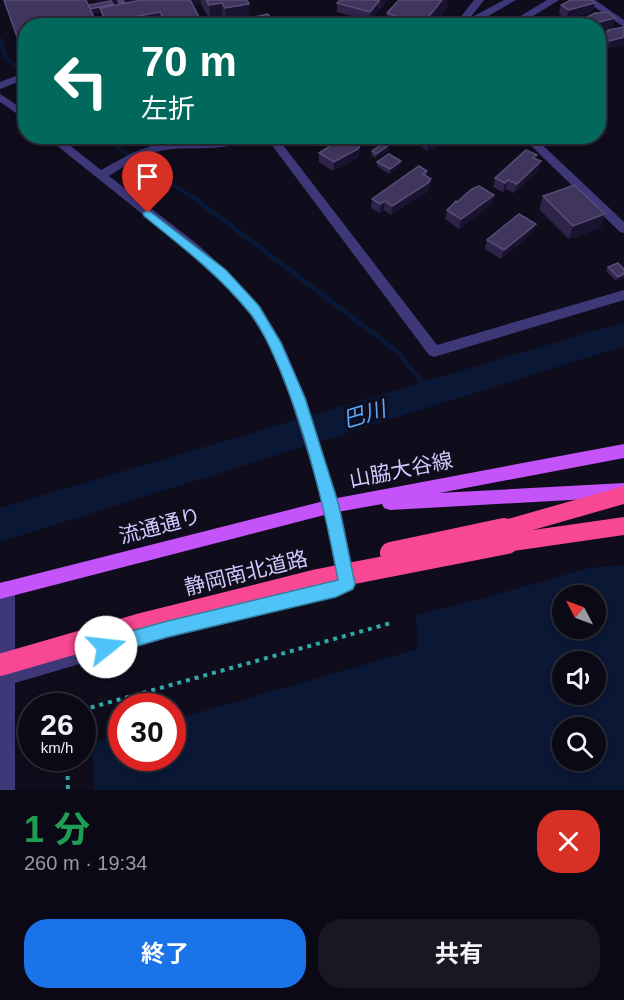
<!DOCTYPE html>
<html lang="ja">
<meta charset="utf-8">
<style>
:root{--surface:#0b0915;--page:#191722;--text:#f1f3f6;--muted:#9a9aa0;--line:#2b2a34;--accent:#1a73e8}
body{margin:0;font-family:Arial,"Noto Sans JP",sans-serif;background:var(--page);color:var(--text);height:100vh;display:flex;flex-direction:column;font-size:22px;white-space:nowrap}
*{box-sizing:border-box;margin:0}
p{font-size:20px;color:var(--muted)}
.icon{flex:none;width:33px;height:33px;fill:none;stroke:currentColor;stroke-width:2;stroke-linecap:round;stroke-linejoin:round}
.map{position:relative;height:790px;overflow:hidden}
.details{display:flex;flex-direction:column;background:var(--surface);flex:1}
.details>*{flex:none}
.banner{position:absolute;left:18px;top:18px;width:588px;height:126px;border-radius:24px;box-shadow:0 3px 9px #0003,0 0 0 2px var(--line);background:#00695c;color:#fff;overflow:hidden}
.needle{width:39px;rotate:311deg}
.fabs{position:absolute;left:552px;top:585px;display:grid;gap:12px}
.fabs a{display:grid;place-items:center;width:54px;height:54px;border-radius:50%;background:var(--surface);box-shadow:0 3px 9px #0003,0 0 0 2px var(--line);font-size:30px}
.speed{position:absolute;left:18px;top:693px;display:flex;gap:12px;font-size:30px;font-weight:700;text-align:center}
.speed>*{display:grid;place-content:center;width:78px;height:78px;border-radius:50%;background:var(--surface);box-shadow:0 3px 9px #0003,0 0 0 2px var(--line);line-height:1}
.speed small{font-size:15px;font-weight:400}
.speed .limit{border:9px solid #d22;background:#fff;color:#111}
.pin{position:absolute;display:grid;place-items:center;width:51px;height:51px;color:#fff;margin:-62px -26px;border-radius:50% 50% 50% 0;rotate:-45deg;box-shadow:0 0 6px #0007}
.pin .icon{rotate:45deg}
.me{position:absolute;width:66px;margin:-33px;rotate:74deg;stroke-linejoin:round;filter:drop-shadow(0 0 4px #0008)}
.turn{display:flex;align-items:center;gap:21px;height:126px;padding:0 24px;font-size:27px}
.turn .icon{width:78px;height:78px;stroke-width:2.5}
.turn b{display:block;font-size:42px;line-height:51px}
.round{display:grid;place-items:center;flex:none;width:63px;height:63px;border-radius:24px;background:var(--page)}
.overview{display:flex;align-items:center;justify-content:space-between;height:102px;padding:0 24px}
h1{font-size:36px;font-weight:700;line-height:45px;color:#1e9e55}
.cta{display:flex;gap:12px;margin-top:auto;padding:12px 24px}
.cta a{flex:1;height:69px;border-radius:24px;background:var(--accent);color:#fff;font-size:24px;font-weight:700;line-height:69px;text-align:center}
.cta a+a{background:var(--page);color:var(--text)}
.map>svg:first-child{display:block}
.water{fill:#0a1836;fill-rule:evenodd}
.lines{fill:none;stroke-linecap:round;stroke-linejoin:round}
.stream-far1{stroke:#0a1836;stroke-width:4}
.stream{stroke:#0a1836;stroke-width:5}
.river{fill:#0a1836;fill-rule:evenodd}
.path{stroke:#31a9a8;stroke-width:4;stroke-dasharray:4 5;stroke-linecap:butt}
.minor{fill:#3e3879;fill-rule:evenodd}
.major{fill:#c453f9;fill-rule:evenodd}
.highway{fill:#f94893;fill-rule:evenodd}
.highway-bridge{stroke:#f94893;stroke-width:22}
.wall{fill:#2e244a}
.shaded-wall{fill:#1a132f}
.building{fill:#40365d;stroke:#564d76;stroke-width:1.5}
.route{fill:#4fc3f7;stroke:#337fa1;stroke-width:1.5}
.labels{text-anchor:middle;stroke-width:6;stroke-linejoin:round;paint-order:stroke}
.street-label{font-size:21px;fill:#d1c8fd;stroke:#0f0c1c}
.water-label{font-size:22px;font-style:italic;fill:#5aa7f9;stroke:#0f0c1c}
</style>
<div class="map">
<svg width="624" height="790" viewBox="0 0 624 790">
<rect width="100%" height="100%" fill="#0f0c1c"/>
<!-- water -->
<path class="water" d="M624 565V790H94L92 743 121 734 122 758H172L173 720 418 649 416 615 477 600 589 568ZM562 596H596V628H562ZM562 662H596V694H562ZM562 728H596V760H562Z"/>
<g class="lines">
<!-- stream-far1 -->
<path class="stream-far1" d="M0 39 6 59 26 73
M104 136 140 164 197 200"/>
<!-- stream -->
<path class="stream" d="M194 198 397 351 430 392"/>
<!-- river -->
<path class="river" d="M624 322V346L0 542V508Z"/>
<!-- path -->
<path class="path" d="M82 710 391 623
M67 758 68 790"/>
<!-- minor -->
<path class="minor" d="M474 0H484L470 18 504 0H516L471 26 458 25 456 23Z
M547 0H559L517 26H504Z
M584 0H595L624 20V27Z
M26 72V79L0 89V82Z
M0 94 26 111V120L0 102Z
M45 136H58L101 170 132 153 159 143 252 136C228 155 188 144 160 151 141 155 125 166 109 176L196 243 226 270 260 306 282 342 306 398 340 506 356 584 353 590 336 597 168 638 15 683V790H0V583L6 581 12 583 15 589V664L168 620 337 580 324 506 290 398 270 347 250 314 216 276 186 249Z
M265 136H276L437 345 624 290V300L434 357 429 355Z
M521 136H533L624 222V233L620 232Z"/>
<!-- major -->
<path class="major" d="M624 444V458L439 493 624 483V497L390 510 384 508 382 504 332 513 0 599V583L332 499Z"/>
<!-- highway -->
<path class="highway" d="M624 486V504L533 530 624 517V535L507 552 500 550 497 543 500 537 494 529 497 522Z"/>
<!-- highway-bridge -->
<path class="highway-bridge" d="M391 553 504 529
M0 665 138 625 318 580 507 543"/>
</g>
<!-- wall -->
<path class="wall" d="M4 0 89 7 98 3 97 0H247L250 18 276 26H221V24L225 23 223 19 211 22 201 4 193 5 204 26H104L101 12 26 26V63Z
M340 0H388L380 9H379V10L369 21 337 12V3Z
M561 5 592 12 566 19 559 14Z
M447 8 433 26H386L387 13Z
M581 20 612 27 579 26Z
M624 27 607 50 605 48 603 52 601 39 603 33 607 32 608 30Z
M417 136H462L427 151 416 141Z
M358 139V144L360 145 359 155 357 158 333 171 319 162V153Z
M389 145V150L376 158 371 156 372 151Z
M536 159 541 161 538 171 514 193 506 189 503 192 493 187 495 178Z
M401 161V165L389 174 377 166V162Z
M427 171V177L431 179 429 188 427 192 391 215 384 210 380 213 371 208 372 199Z
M494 195 492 204 459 229 445 219 447 210 457 202Z
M543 196 605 214 600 228 569 239 539 209Z
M533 233 501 259 485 249 487 240Z
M608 267 624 269V278L616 281 606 271Z"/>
<!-- shaded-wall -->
<path class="shaded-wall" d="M97 0H110V1L98 3Z
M112 0H117L119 8 113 9Z
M124 0H162L126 12Z
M186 0H201V4L187 7Z
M380 0H388L380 9Z
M440 0H448L447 8 433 26H421Z
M379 1V10L369 21 370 12Z
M222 3 223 19 211 22 209 5Z
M595 3 592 12 566 19 569 10Z
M113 4V9L100 8 101 12 91 13 90 9Z
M249 4 250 20 226 25 225 8Z
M160 12 163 26H106V22Z
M615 18 612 27 598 31V26H589Z
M624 37V45L607 50 610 41Z
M606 43 603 52 598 53V45Z
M26 47V63L21 48Z
M440 136H462L427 151 428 141Z
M360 145 359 155 357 158 333 171 334 162Z
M389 145V150L376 158V154Z
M401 161V165L389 174 390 169Z
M541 161 538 171 514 193 517 184Z
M431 179 429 188 427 192 391 215 392 206Z
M508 180 506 189 503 192 505 183Z
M494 195 492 204 459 229 461 219Z
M385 201 384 210 380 213V204Z
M605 214 600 228 569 239 573 226Z
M536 224 533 233 501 259 504 250Z
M624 274V278L616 281 618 277Z"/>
<!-- building -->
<path class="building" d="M4 0H86L98 26H26V47L21 48Z
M118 0H123L124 2 119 3Z
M142 0H190L204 26H111L163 16 160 12 106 22 100 8Z
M206 0H247L249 4 225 8 222 3 209 5Z
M340 0H374L379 1 370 12 337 3Z
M399 0H442L421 26H410L390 21 395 16 387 13Z
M571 0H591L595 3 569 10 561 5Z
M111 1 113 4 90 9 89 5Z
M608 12 615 18 589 25 581 20 595 13Z
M268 14 276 26H222L221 24Z
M570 18 579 26H545Z
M336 23 338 26H328L327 24Z
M624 27V37L610 41 603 36 605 35 603 33 609 31 608 30Z
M598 37 606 43 598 45Z
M345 136H354L358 139 353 141 360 145 358 149 334 162 319 153Z
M422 136H440L428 141Z
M385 142 389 145 376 154 372 151Z
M526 150 537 155 533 158 541 161 517 184 508 180 505 183 495 178Z
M389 154 401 161 390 169 377 162Z
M419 166 427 171 423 174 431 179 428 183 392 206 385 201 380 204 372 199Z
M574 185 605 214 573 226 543 196Z
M479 186 494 195 461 219 447 210 456 201 457 202 472 189Z
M519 214 536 224 504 250 487 240Z
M618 263 624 269V274L618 277 608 267Z"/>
<!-- route -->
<path class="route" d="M148 210 226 270 259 306 281 343 305 398 339 506 355 584 353 589 336 597 168 637 106 655 101 653 98 647 101 641 106 638 168 621 338 580C325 509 308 439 281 372 272 352 263 329 249 312 219 275 181 246 144 216L143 213Z"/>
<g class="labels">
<!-- street labels -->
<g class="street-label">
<text transform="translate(401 470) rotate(-11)" y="7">山脇大谷線</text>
<text transform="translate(160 526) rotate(-15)" y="7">流通通り</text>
<text transform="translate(246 573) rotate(-14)" y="7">静岡南北道路</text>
</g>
<!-- water labels -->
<g class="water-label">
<text transform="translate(364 414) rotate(-17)" y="8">巴川</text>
</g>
</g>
</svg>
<div class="fabs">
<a><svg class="needle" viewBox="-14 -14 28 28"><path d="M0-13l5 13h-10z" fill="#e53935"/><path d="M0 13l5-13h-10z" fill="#9a9aa0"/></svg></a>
<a><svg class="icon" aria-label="sound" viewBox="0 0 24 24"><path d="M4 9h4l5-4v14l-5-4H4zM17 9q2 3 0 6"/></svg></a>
<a><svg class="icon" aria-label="search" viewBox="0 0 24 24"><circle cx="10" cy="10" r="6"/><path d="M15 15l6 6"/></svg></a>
</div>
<div class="speed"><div>26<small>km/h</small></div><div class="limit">30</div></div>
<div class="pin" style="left:148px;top:213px;background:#d93025"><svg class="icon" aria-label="arrive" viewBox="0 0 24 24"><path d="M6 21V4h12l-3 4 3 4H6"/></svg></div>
<svg class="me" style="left:106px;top:647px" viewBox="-20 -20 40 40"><circle r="19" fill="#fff"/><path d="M0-13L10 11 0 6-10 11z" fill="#4fc3f7"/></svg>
<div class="banner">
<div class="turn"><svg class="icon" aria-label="left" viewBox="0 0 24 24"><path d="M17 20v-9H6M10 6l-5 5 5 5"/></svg><div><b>70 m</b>左折</div></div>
</div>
</div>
<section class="details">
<div class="overview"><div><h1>1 分</h1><p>260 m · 19:34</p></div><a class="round" style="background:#d93025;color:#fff"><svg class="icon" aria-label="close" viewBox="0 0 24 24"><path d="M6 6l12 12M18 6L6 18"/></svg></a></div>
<div class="cta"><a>終了</a><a>共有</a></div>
</section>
